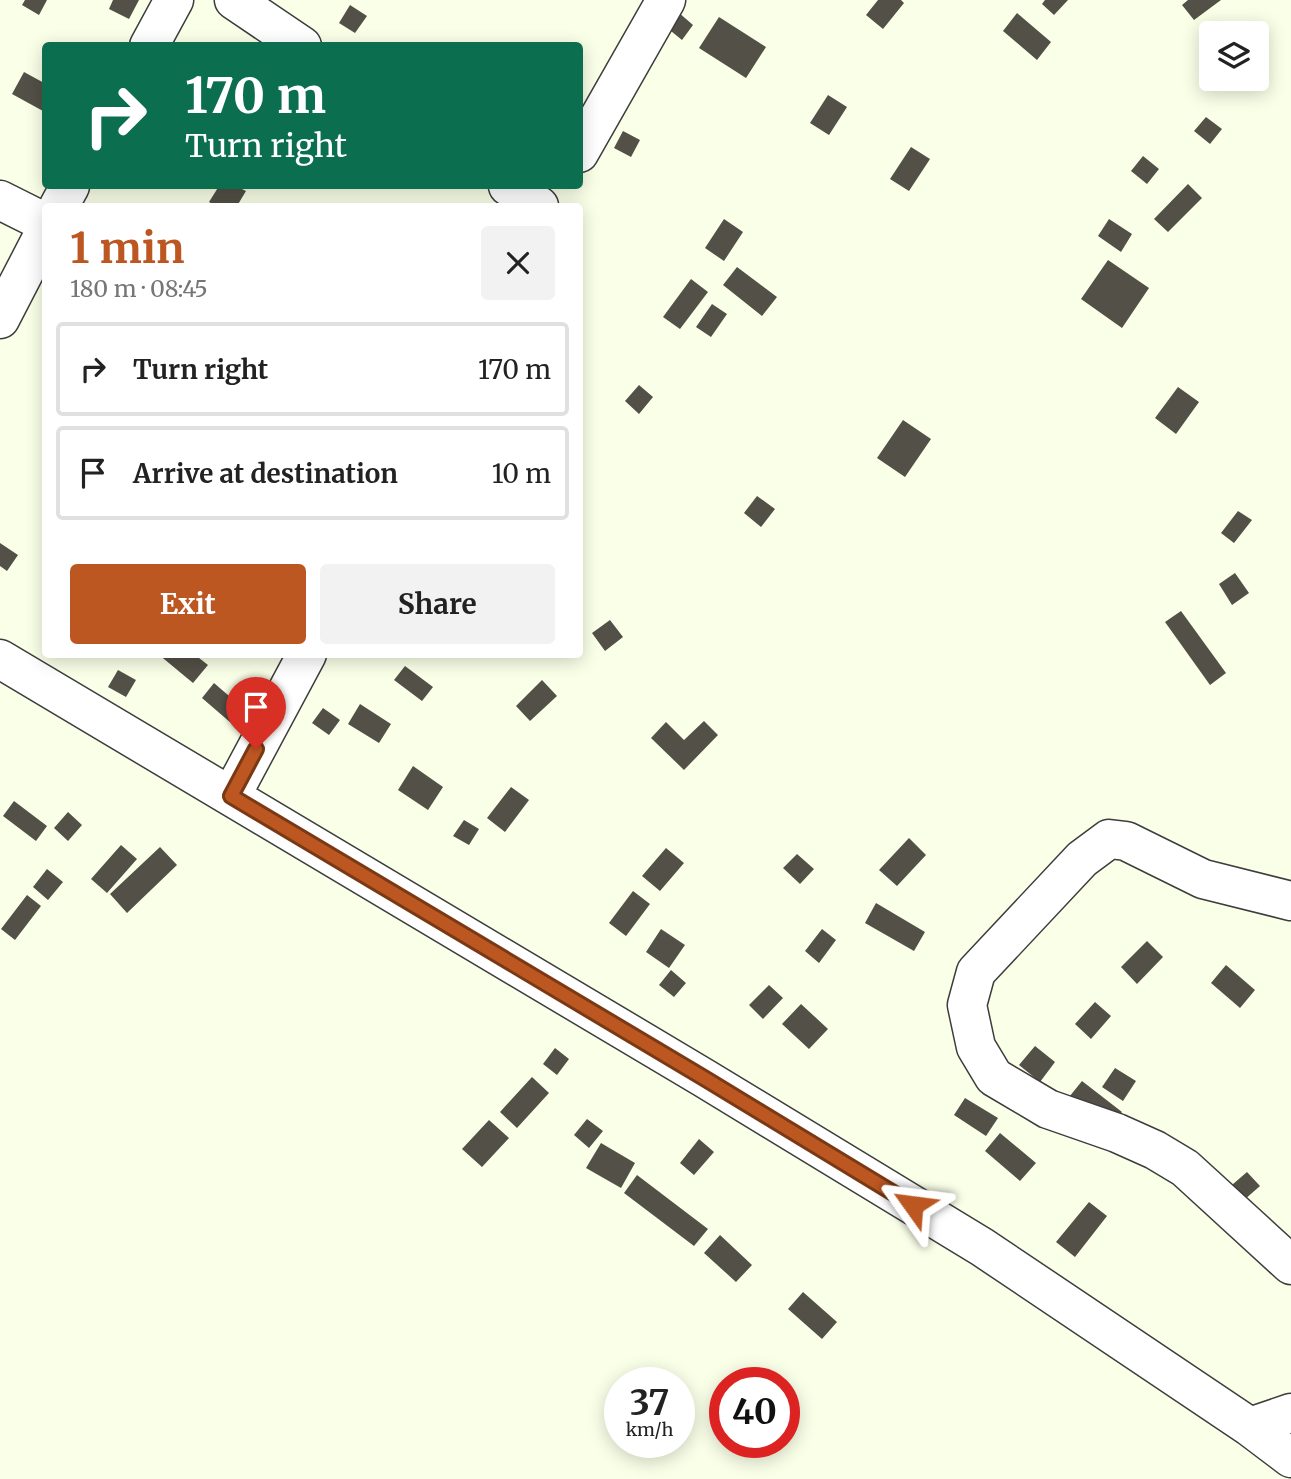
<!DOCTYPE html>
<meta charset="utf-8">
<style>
:root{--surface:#fff;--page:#f2f2f2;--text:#222;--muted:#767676;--line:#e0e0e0;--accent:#bc5721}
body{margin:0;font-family:Merriweather,serif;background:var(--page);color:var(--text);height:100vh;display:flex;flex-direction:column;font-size:26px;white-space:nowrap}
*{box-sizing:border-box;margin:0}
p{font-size:23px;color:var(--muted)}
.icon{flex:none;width:38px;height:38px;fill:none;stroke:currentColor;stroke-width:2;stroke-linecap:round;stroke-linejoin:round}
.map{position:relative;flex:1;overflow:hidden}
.drawer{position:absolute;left:42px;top:203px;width:541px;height:455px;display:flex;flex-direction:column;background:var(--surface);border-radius:7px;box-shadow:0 4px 18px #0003}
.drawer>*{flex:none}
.guide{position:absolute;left:42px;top:42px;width:541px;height:147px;border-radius:7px;box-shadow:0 4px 18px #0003;background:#0b6e4f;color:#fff;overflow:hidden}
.buttons{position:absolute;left:1199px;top:21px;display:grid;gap:14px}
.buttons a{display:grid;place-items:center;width:70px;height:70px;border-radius:7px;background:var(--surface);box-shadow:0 4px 18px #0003;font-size:35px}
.speed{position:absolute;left:604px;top:1367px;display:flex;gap:14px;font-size:35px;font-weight:700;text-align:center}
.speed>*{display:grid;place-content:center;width:91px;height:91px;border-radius:50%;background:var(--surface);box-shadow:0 4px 18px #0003;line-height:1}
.speed small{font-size:18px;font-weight:400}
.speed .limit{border:10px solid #d22;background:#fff;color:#111}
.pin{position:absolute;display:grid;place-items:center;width:60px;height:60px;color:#fff;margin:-72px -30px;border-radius:50% 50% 50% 0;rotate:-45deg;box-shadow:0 0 7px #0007}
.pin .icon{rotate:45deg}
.me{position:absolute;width:77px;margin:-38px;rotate:301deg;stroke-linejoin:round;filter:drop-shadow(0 0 5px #0008)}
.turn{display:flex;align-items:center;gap:24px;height:147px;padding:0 28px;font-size:32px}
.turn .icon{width:91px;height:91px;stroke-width:2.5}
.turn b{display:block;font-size:49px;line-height:60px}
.round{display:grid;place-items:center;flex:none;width:74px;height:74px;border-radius:7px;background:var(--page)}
.summary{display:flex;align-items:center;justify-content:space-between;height:119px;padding:0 28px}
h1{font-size:42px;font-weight:700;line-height:52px;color:var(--accent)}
.button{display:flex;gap:14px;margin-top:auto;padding:14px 28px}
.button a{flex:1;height:80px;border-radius:7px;background:var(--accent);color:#fff;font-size:28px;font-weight:700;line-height:80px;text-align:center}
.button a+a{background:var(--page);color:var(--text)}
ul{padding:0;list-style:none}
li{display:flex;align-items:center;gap:21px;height:94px;margin:0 14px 10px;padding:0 14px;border:4px solid var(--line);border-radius:7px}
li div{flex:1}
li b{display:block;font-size:26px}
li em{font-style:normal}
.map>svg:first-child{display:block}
.building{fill:#535047}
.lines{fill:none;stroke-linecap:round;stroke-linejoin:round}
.minor-casing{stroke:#3d3d3d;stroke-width:41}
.minor{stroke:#fff;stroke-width:38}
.route-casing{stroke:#7a3915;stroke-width:18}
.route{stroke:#bc5721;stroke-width:12}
</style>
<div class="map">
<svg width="1291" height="1479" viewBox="0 0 1291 1479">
<rect width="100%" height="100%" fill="#faffe8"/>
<!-- building -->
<path class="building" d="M25 0H47L39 15 22 5Z
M113 0H139L129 19 109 9Z
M878 0H901L904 3 883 29 866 15Z
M1045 0H1068L1054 15 1042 4Z
M1188 0H1221L1194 20 1182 5Z
M350 5 367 16 355 33 339 23Z
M678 12 693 25 682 40 666 27Z
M1017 13 1051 42 1037 60 1003 31Z
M719 17 766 47 746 78 699 48Z
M24 72 46 84V108L43 111 12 94Z
M828 95 847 107 829 135 810 123Z
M1206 117 1222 129 1210 144 1194 131Z
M623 131 640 140 631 157 614 148Z
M911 147 930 159 909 191 890 179Z
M1143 156 1159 169 1147 184 1131 171Z
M1188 184 1202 198 1168 232 1154 219Z
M219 186H236L246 191 237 206H216L209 202Z
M724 219 743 232 724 261 705 248Z
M1109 219 1132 234 1121 252 1098 236Z
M1108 260 1149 288 1122 328 1081 299Z
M737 267 777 297 762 316 723 285Z
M691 279 708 292 680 329 663 317Z
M712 304 727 314 711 337 696 327Z
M639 385 653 397 639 414 625 401Z
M1178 387 1199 402 1176 434 1155 418Z
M903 420 931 439 905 477 877 458Z
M757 496 775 509 761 527 744 513Z
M1238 511 1252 520 1234 543 1221 533Z
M0 543 18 555 7 571 0 566Z
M1235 573 1249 593 1232 605 1219 584Z
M1181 611 1226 673 1210 685 1165 622Z
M610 620 623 637 605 651 592 633Z
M158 654H194L208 665 193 683Z
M405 666 433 687 422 701 394 680Z
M118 670 136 680 126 697 108 687Z
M542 680 557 696 530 721 516 706Z
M214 683 243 708 231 723 202 698Z
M360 704 391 724 379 743 348 724Z
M323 708 340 720 329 735 312 723Z
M704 721 718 735 684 770 651 738 666 722 684 740Z
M413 766 443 787 428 810 398 790Z
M511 787 529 800 505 832 487 818Z
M14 801 47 826 36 841 3 816Z
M68 812 82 825 68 841 54 828Z
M464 820 479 829 469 845 453 836Z
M909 838 926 855 897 886 879 870Z
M121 845 137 859 107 893 91 879Z
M160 847 177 865 127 913 110 894Z
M666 848 684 863 660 891 642 876Z
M797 854 814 869 800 884 783 868Z
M47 869 63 882 48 900 33 887Z
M633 891 650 904 626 936 609 923Z
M27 895 41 906 15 940 1 929Z
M876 903 925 932 914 951 865 923Z
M661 929 685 945 669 968 646 952Z
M822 929 836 940 819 963 805 951Z
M1147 941 1163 957 1137 984 1121 967Z
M1226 965 1255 990 1240 1008 1211 983Z
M671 970 686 983 674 997 659 985Z
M769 985 783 998 763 1019 749 1005Z
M1095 1002 1111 1016 1091 1039 1075 1024Z
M801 1004 828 1029 809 1049 782 1024Z
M1035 1046 1055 1062 1040 1082 1019 1065Z
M555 1048 569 1059 557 1075 543 1064Z
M1115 1068 1136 1081 1123 1101 1102 1087Z
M532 1077 549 1093 517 1128 500 1112Z
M1082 1081 1122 1112 1110 1128 1061 1107Z
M965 1098 998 1118 986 1136 954 1115Z
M587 1119 603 1131 589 1148 574 1135Z
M489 1120 509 1138 482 1167 462 1149Z
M1000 1133 1036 1163 1020 1181 985 1151Z
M699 1139 714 1152 694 1175 680 1163Z
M601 1143 635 1163 621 1188 586 1168Z
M1247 1172 1260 1186 1236 1207 1211 1203Z
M637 1175 708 1229 694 1246 624 1193Z
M1089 1202 1107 1216 1075 1257 1056 1242Z
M720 1235 752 1265 736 1282 704 1253Z
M803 1292 837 1322 822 1339 788 1309Z"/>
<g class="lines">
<!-- minor casing -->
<g class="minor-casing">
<path id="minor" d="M234 0 302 46
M149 46 174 0
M579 153 666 0
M508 186 539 206
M0 200 46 223
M59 206 70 186
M0 319 46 230
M0 659 704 1078 982 1247 1250 1427 1291 1458
M231 796 307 654
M1291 901 1203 879 1126 841 1109 839 1082 859 976 972 967 1005 976 1047 994 1077 1048 1109 1117 1133 1155 1150 1185 1168 1291 1265
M1250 1427 1291 1413"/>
</g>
<!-- minor -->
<use href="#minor" class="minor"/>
</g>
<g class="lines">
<!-- route casing -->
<g class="route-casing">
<path id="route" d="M256 749 231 796 704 1078 913 1205"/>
</g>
<!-- route -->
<use href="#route" class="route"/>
</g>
</svg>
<div class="buttons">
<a><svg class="icon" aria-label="layers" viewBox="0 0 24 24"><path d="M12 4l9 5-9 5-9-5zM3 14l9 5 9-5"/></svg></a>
</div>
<div class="speed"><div>37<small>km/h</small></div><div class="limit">40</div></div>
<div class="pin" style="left:256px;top:749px;background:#d93025"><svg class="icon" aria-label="arrive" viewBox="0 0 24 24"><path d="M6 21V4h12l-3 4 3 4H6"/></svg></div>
<svg class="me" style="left:913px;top:1205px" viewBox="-20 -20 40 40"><path d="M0-17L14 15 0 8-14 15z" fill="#bc5721" stroke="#fff" stroke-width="4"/></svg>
<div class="guide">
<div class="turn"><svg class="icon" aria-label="right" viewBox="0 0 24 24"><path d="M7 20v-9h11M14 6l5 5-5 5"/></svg><div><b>170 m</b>Turn right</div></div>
</div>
<section class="drawer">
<div class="summary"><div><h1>1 min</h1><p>180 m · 08:45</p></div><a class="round"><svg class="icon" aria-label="close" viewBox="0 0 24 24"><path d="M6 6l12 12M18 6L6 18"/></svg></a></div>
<ul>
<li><svg class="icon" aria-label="right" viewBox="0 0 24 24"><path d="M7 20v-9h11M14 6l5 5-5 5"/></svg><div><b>Turn right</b></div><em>170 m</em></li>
<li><svg class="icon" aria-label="arrive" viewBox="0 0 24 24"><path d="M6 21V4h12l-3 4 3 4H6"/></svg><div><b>Arrive at destination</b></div><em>10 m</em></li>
</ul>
<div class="button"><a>Exit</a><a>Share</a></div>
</section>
</div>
